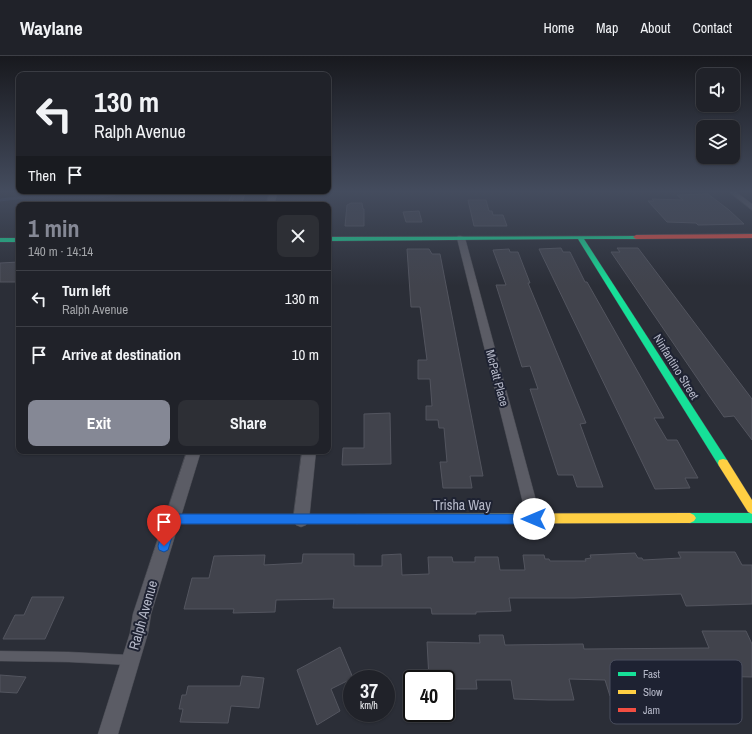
<!DOCTYPE html>
<meta charset="utf-8">
<style>
:root{--surface:#202229;--page:#2d2f35;--text:#f1f3f6;--muted:#a2a4a8;--line:#3d3f46;--accent:#858895}
body{margin:0;font-family:"Archivo Narrow",sans-serif;background:var(--page);color:var(--text);height:100vh;display:flex;flex-direction:column;font-size:15px;white-space:nowrap}
*{box-sizing:border-box;margin:0}
p{font-size:13px;color:var(--muted)}
.icon{flex:none;width:22px;height:22px;fill:none;stroke:currentColor;stroke-width:2;stroke-linecap:round;stroke-linejoin:round}
.map{position:relative;flex:1;overflow:hidden}
.side{position:absolute;left:16px;top:146px;width:315px;height:252px;display:flex;flex-direction:column;background:var(--surface);border-radius:8px;box-shadow:0 1px 3px #0004,0 0 0 1px var(--line)}
.side>*{flex:none}
.guide{position:absolute;left:16px;top:16px;width:315px;height:122px;border-radius:8px;box-shadow:0 1px 3px #0004,0 0 0 1px var(--line);background:#202229;color:var(--text);overflow:hidden}
.buttons{position:absolute;left:696px;top:12px;display:grid;gap:8px}
.buttons a{display:grid;place-items:center;width:44px;height:44px;border-radius:8px;background:var(--surface);box-shadow:0 1px 3px #0004,0 0 0 1px var(--line);font-size:20px}
.speed{position:absolute;left:343px;top:614px;display:flex;gap:8px;font-size:20px;font-weight:700;text-align:center}
.speed>*{display:grid;place-content:center;width:52px;height:52px;border-radius:50%;background:var(--surface);box-shadow:0 1px 3px #0004,0 0 0 1px var(--line);line-height:1}
.speed small{font-size:10px;font-weight:400}
.speed .limit{border:2px solid #111;border-radius:6px;background:#fff;color:#111}
.pin{position:absolute;display:grid;place-items:center;width:34px;height:34px;color:#fff;margin:-41px -17px;border-radius:50% 50% 50% 0;rotate:-45deg;box-shadow:0 0 4px #0007}
.pin .icon{rotate:45deg}
.me{position:absolute;width:44px;margin:-22px;rotate:270deg;stroke-linejoin:round;filter:drop-shadow(0 0 3px #0008)}
.turn{display:flex;align-items:center;gap:14px;height:84px;padding:0 12px;font-size:18px}
.turn .icon{width:52px;height:52px;stroke-width:2.5}
.turn b{display:block;font-size:28px;line-height:34px}
.then{display:flex;align-items:center;height:38px;padding:0 12px;background:#0003;gap:8px;font-size:15px}
.round{display:grid;place-items:center;flex:none;width:42px;height:42px;border-radius:8px;background:var(--page)}
.headline{display:flex;align-items:center;justify-content:space-between;height:68px;padding:0 12px}
h1{font-size:24px;font-weight:700;line-height:30px;color:var(--accent)}
.button{display:flex;gap:8px;margin-top:auto;padding:8px 12px}
.button a{flex:1;height:46px;border-radius:8px;background:var(--accent);color:#fff;font-size:16px;font-weight:700;line-height:46px;text-align:center}
.button a+a{background:var(--page);color:var(--text)}
ul{padding:0;list-style:none}
li{display:flex;align-items:center;gap:12px;height:56px;padding:0 12px;border-top:1px solid var(--line)}
li div{flex:1}
li b{display:block;font-size:15px}
li em{font-style:normal}
header{display:flex;align-items:center;gap:24px;box-sizing:border-box;height:56px;padding:0 20px;background:var(--surface);border-bottom:1px solid var(--line)}
header strong{font-size:19px}
nav{display:flex;gap:22px;margin-inline-start:auto;font-size:14px}
.map>svg:first-child{display:block}
.lines{fill:none;stroke-linecap:round;stroke-linejoin:round}
.stream{stroke:#3b4360;stroke-width:3}
.building{fill:#41434c;stroke:#53555f}
.lane-casing{stroke:#474951;stroke-width:1}
.street-casing{stroke:#474951;stroke-width:1}
.fast-casing{stroke:#474951;stroke-width:1}
.slow-casing{stroke:#474951;stroke-width:1}
.jam-casing{stroke:#474951;stroke-width:1}
.lane{fill:#5b5c65;fill-rule:evenodd}
.street{fill:#5b5c65;fill-rule:evenodd}
.fast{fill:#16e098;fill-rule:evenodd}
.slow{fill:#ffcf43;fill-rule:evenodd}
.jam{fill:#f24e42;fill-rule:evenodd}
.route{fill:#1a73e8;stroke:#114b97}
.labels{text-anchor:middle;stroke-width:4;stroke-linejoin:round;paint-order:stroke}
.street-label{font-size:12px;fill:#b5b8c8;stroke:#1e2232}
.near-street-label{font-size:14px;fill:#b5b8c8;stroke:#1e2232}
.key{fill:#1e2232;stroke:#4b4f5f;stroke-width:1}
.key-label{font-size:11px;fill:#b5b8c8}
</style>
<header>
<strong>Waylane</strong>
<nav><a>Home</a><a>Map</a><a>About</a><a>Contact</a></nav>
</header>
<div class="map">
<svg width="752" height="678" viewBox="0 0 752 678">
<rect width="100%" height="100%" fill="#2b2e37"/>
<g class="lines">
<!-- stream -->
<path class="stream" d="M0 144 26 141H99L133 135"/>
</g>
<!-- building -->
<path class="building" d="M234 135H246L241 149H227Z
M708 138 729 154 744 168 698 169 696 167 667 166 648 145H654L652 143 683 144 677 139Z
M468 144H486L489 155H492L493 159H503L507 170H474Z
M351 147H362L363 153H364V170H345L347 149Z
M419 155 422 166H406L403 156Z
M561 192 563 196H570L585 226H587L664 362H654L667 384H677L698 422H685L690 432 655 433 539 193Z
M617 192H638L752 343V384L734 360 724 361 710 341 611 196H620Z
M407 193H429L432 198H440L483 420H470L472 432H443L440 406H447L444 372H439L438 364H426V350H432L430 323H418V304H427L420 251H411Z
M509 193 510 196H518L530 227H528L586 367 580 368 603 431H577L573 419H558L530 333H538L530 310 522 311 496 229H506L493 194Z
M19 206V226H0V207Z
M390 357 391 408 342 409 343 392H364V358Z
M678 496H735L742 509H752V548L686 550 681 538 574 542H509L511 555 476 556V558H432L431 552H333L334 543 276 544 275 556 233 557 234 553H184L192 522H209L214 500 265 499 264 509 302 507 303 498H354V510H382V499L401 498 402 519 429 518 428 501H452L453 506H475V501H498L500 514H525L523 499H544L545 503H549L550 505H586L585 503 591 502 590 499 635 497 638 502H642L643 504 681 502Z
M32 541H64L45 583H3L15 559H24Z
M702 575H746L752 588V621L708 620 717 640 671 642 669 638 610 640 605 624 569 623 574 644H549L514 643 511 624H476L477 633H446V623H429L427 586 480 587 479 579H503L505 589 583 588 584 593 709 592Z
M340 591 353 622 331 633 340 655 317 669 297 614Z
M0 619 26 621 17 637 0 636Z
M242 620 264 622 259 652 231 650 228 667 180 666 183 653H179L182 639H186L188 630H240Z"/>
<g class="lines">
<!-- lane casing -->
<g class="lane-casing">
<path id="lane" d="M0 595 69 596 129 599 132 601 134 604 132 607 129 609 69 606 0 605Z"/>
</g>
<!-- street casing -->
<g class="street-casing">
<path id="street" d="M270 135H278L274 149H266Z
M728 135H735L752 148V154Z
M458 180H461L465 182 541 463 539 468 534 469 529 468 527 463 457 182Z
M187 395H201L151 558 148 577 118 678H98L130 577 133 558Z
M302 395H316L309 464 306 469 301 471 296 469 293 464Z"/>
</g>
<!-- fast casing -->
<g class="fast-casing">
<path id="fast" d="M638 180 639 181 636 183H584L727 404 728 407 727 410 723 411 719 410 578 183 328 185V181Z
M0 182H19V186H0Z
M690 457H752V467H690L686 465 684 462 686 459Z
M172 458H357L361 460 363 463 361 466 357 468H172L168 466 166 463 168 460Z"/>
</g>
<!-- slow casing -->
<g class="slow-casing">
<path id="slow" d="M723 403 727 404 752 444V458L748 456 719 410 718 407 719 404Z
M690 457 694 459 696 462 694 465 690 467 357 468 353 466 351 463 353 460 357 458Z"/>
</g>
<!-- jam casing -->
<g class="jam-casing">
<path id="jam" d="M752 178V182L636 183 633 181 636 179Z"/>
</g>
<!-- lane -->
<use href="#lane" class="lane"/>
<!-- street -->
<use href="#street" class="street"/>
<!-- fast -->
<use href="#fast" class="fast"/>
<!-- slow -->
<use href="#slow" class="slow"/>
<!-- jam -->
<use href="#jam" class="jam"/>
</g>
<!-- sky -->
<linearGradient id="sky" x2="0" y2="1"><stop stop-color="#18191e"/><stop offset="0.59" stop-color="#444c5e"/><stop offset="1" stop-color="#444c5e" stop-opacity="0"/></linearGradient>
<rect width="752" height="230" fill="url(#sky)"/>
<!-- route -->
<path class="route" d="M172 458H534L538 459 540 463 538 466 534 468H176L168 494 164 496 159 494 158 490 166 463 168 460Z"/>
<g class="labels">
<!-- street labels -->
<g class="street-label">
<text transform="translate(676 311) rotate(58)" y="4">Ninfantino Street</text>
<text transform="translate(497 322) rotate(75)" y="4">McPatt Place</text>
</g>
<!-- near-street labels -->
<g class="near-street-label">
<text x="462" y="454">Trisha Way</text>
<text transform="translate(143 559) rotate(-74)" y="5">Ralph Avenue</text>
</g>
</g>
<!-- legend -->
<rect x="610" y="604" width="132" height="64" rx="6" class="key"/>
<rect x="618" y="616" width="18" height="4" fill="#16e098"/>
<rect x="618" y="634" width="18" height="4" fill="#ffcf43"/>
<rect x="618" y="652" width="18" height="4" fill="#f24e42"/>
<g class="key-label">
<text x="643" y="622">Fast</text>
<text x="643" y="640">Slow</text>
<text x="643" y="658">Jam</text>
</g>
</svg>
<div class="buttons">
<a><svg class="icon" aria-label="sound" viewBox="0 0 24 24"><path d="M4 9h4l5-4v14l-5-4H4zM17 9q2 3 0 6"/></svg></a>
<a><svg class="icon" aria-label="layers" viewBox="0 0 24 24"><path d="M12 4l9 5-9 5-9-5zM3 14l9 5 9-5"/></svg></a>
</div>
<div class="speed"><div>37<small>km/h</small></div><div class="limit">40</div></div>
<div class="pin" style="left:164px;top:490px;background:#d93025"><svg class="icon" aria-label="arrive" viewBox="0 0 24 24"><path d="M6 21V4h12l-3 4 3 4H6"/></svg></div>
<svg class="me" style="left:534px;top:463px" viewBox="-20 -20 40 40"><circle r="19" fill="#fff"/><path d="M0-13L10 11 0 6-10 11z" fill="#1a73e8"/></svg>
<div class="guide">
<div class="turn"><svg class="icon" aria-label="left" viewBox="0 0 24 24"><path d="M17 20v-9H6M10 6l-5 5 5 5"/></svg><div><b>130 m</b>Ralph Avenue</div></div>
<div class="then">Then<svg class="icon" aria-label="arrive" viewBox="0 0 24 24"><path d="M6 21V4h12l-3 4 3 4H6"/></svg></div>
</div>
<section class="side">
<div class="headline"><div><h1>1 min</h1><p>140 m · 14:14</p></div><a class="round"><svg class="icon" aria-label="close" viewBox="0 0 24 24"><path d="M6 6l12 12M18 6L6 18"/></svg></a></div>
<ul>
<li><svg class="icon" aria-label="left" viewBox="0 0 24 24"><path d="M17 20v-9H6M10 6l-5 5 5 5"/></svg><div><b>Turn left</b><p>Ralph Avenue</p></div><em>130 m</em></li>
<li><svg class="icon" aria-label="arrive" viewBox="0 0 24 24"><path d="M6 21V4h12l-3 4 3 4H6"/></svg><div><b>Arrive at destination</b></div><em>10 m</em></li>
</ul>
<div class="button"><a>Exit</a><a>Share</a></div>
</section>
</div>
